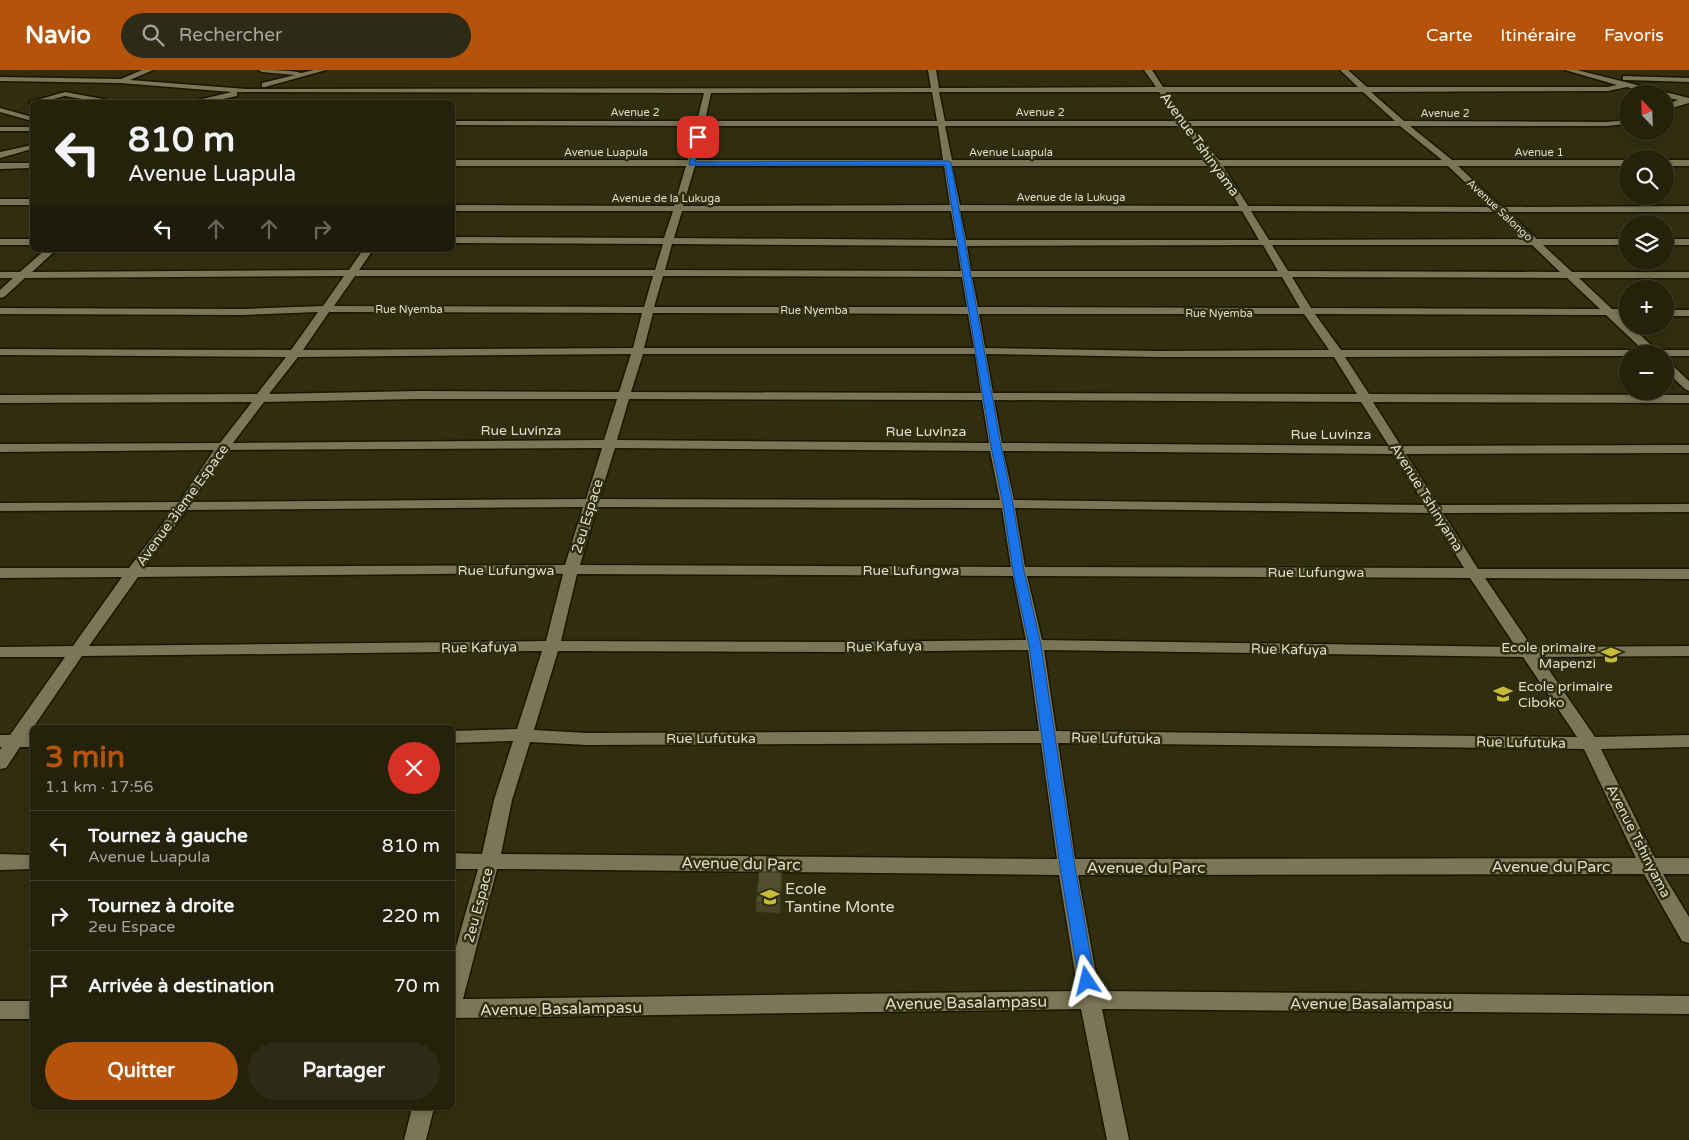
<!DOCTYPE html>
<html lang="fr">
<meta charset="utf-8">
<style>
:root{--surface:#25220c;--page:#2d2a15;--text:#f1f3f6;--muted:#a3a49d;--line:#423f2d;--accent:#b45309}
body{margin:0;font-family:"Varela Round",sans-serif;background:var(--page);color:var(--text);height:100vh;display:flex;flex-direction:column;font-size:19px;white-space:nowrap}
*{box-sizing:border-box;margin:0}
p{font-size:16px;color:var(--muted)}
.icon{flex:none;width:28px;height:28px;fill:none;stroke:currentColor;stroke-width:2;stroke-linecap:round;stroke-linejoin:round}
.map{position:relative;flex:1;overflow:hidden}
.drawer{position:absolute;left:30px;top:655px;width:425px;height:385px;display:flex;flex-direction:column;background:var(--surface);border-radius:8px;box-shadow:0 2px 8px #0003,0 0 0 1px var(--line)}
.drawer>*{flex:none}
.top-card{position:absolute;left:30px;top:30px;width:425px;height:152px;border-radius:8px;box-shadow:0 2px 8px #0003,0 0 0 1px var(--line);background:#25220c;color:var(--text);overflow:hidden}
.needle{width:32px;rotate:337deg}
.fabs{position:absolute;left:1619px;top:15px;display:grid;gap:10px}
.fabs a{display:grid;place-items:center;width:55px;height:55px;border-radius:50%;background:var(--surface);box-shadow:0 2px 8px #0003,0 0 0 1px var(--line);font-size:25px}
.pin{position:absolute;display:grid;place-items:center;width:42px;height:42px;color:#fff;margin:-21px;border-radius:10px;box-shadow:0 2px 8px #0006}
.me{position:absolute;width:55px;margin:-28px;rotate:350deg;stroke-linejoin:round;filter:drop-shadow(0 0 4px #0008)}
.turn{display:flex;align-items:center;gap:18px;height:105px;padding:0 15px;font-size:22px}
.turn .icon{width:65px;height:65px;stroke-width:2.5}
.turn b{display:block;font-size:35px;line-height:42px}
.lanes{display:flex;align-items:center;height:48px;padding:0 15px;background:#0003;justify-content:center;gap:25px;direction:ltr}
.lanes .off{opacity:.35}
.round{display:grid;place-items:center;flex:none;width:52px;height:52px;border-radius:26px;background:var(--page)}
.headline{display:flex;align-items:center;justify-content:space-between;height:85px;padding:0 15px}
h1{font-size:30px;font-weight:700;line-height:38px;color:var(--accent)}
.primary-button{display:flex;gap:10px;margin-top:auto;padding:10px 15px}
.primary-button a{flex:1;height:58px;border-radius:30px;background:var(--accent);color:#fff;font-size:20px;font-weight:700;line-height:58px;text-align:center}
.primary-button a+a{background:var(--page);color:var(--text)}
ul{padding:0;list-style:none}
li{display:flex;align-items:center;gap:15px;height:70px;padding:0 15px;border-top:1px solid var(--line)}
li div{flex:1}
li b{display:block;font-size:19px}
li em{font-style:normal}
header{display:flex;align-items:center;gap:30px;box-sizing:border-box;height:70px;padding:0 25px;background:var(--accent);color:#fff}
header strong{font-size:24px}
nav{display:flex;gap:28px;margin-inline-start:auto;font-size:18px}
.search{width:350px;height:45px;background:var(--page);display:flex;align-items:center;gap:12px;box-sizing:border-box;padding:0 18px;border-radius:28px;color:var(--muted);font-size:19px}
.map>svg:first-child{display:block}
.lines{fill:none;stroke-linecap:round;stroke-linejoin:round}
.minor-casing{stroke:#191500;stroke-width:3}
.minor{fill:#7a7657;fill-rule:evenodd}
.wall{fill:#474329}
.shaded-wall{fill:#393722}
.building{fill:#524e30;stroke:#393722}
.route{fill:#1a73e8;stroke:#114b97}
.labels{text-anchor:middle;stroke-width:5;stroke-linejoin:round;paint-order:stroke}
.far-street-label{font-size:11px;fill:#dfddcc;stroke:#312e10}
.street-label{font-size:14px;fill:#dfddcc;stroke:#312e10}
.poi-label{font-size:14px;fill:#dfddcc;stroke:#312e10;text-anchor:end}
.near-street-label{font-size:16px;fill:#dfddcc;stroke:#312e10}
.near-poi-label{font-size:16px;fill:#dfddcc;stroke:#312e10;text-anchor:start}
</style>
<header>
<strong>Navio</strong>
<div class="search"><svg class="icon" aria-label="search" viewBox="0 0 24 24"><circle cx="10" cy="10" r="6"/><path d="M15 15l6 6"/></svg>Rechercher</div>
<nav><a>Carte</a><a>Itinéraire</a><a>Favoris</a></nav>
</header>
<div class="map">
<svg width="1689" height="1070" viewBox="0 0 1689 1070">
<rect width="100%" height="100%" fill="#312e10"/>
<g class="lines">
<!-- minor casing -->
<g class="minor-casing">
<path id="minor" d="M142 0H153L130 10 246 19 931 18 928 0H936L939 18 1156 17 1144 0H1152L1163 17H1358L1340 0H1348L1367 17H1608L1617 15 1565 0H1577L1689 28V33L1665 40V35L1678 30 1665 27V24H1652L1627 17 1608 21 1371 22 1404 51 1606 52 1628 50V54L1606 56H1410L1452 90H1628V96H1458L1502 137 1689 136V142H1508L1537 169H1628V175H1543L1572 202H1689V208H1579L1612 239H1628V245H1619L1628 253V256H1631L1656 280H1689V286H1665V284H1628V286L1345 287 1369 324 1689 325V333L1373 332 1401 376 1689 375V383L1406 384 1438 435 1689 434V442L1443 443 1478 499H1689V509L1485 508 1532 577 1689 576V586L1540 587 1595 667 1689 665V677L1601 679 1655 788H1689V804H1663L1689 847V873L1682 871 1644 804 1078 805 1099 921 1689 926V944L1102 939 1129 1070H1107L1081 939 452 948V891L478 799H452V783L482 784 494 730 513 671 452 673V661L517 659 542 581 82 586 28 665H32V677H20L6 698 0 699V680L2 677H0V665H10L65 587H0V577L73 576 122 507 0 508V498H129L173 440 0 441V433L179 432 214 380 0 382V374L220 373 252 332 0 333V325L257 324 286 287 0 285V279L291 280 318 242 242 245 0 244V238L242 239 323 236 344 206 25 208 4 227 0 228V220L13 208H0V202H20L45 180H56L32 202 349 200 363 180H373L359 200H655L663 174 452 173V167L664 168 673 141H452V135L674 136 686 96H452V90H688L696 56 452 55V51H697L704 23 237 22V26L208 32H198V30L232 22 120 13 0 11V7L121 9ZM932 22 937 51H705L711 23ZM939 22H1159L1178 51H945ZM1166 22H1363L1395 51H1186ZM704 56H938L943 90H696ZM945 56H1181L1210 90H952ZM1190 56H1400L1442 90H1219ZM695 96H944L950 135 683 136ZM952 96H1215L1239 136 960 135ZM1223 96H1448L1491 137 1248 136ZM682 141H951L956 170 674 168ZM960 141H1242L1259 170H966ZM1251 141 1497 142 1526 169 1269 170ZM672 174 957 176 961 201 665 200ZM1263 175 1278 201H971L967 176ZM1272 175H1532L1560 202 1288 201ZM355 206H653L644 237 334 236ZM663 206 962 207 967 237H654ZM972 207H1282L1300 238 978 237ZM1292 207 1567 208 1600 239 1311 238ZM329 242 642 243 633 278 303 280ZM653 243 968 244 974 278H644ZM979 244H1304L1329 280 1158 281 985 278ZM1315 244 1606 245 1643 280H1341ZM631 284 619 322 419 321 269 324 298 287ZM643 284H975L981 323 631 322ZM986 284 1158 287H1334L1357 324 993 323ZM419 329H617L604 370 233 373 264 332ZM629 329 982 330 989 373 617 370ZM994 330 1361 332 1389 376 1002 373ZM602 378 586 429 192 432 209 404 227 380ZM615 378 990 381 1000 430 599 429ZM1003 381 1393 384 1425 435 1014 430ZM583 437 565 495 144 497 187 440ZM597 437 1002 438 1011 497 580 495ZM1015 438 1430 443 1464 498 1025 497ZM547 503 563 504 546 571 89 576 138 507ZM577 504 1013 506 1026 570 843 572 561 571ZM1027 506 1470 508 1516 577 1042 570ZM1028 580 1039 661 587 663 534 660 558 581 843 582ZM1044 580 1523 587 1577 667 1056 661ZM530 672 587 675 1041 673 1057 789 501 784 512 730ZM1058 673 1584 679 1636 788 1075 789ZM497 799 1059 805 1078 921 463 929Z
M258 0C270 0 292 0 301 3L314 0H326L265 17H262V13L295 5 262 2Z
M1623 6 1689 8V12L1626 10H1623Z
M65 22 108 30 112 32H99L65 26 32 34 30 32Z
M0 38 32 47V51L0 42Z
M0 57H32V61H0Z
M32 75V79L0 88V82Z
M1665 90H1689V96H1665Z
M0 93H32V98L0 99Z
M0 129H32V135H0Z
M0 169H32V175H0Z
M1665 169H1689V175H1665Z
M1665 240H1689V246H1665Z
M1665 291 1669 292 1689 311V321L1685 319 1665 300Z
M0 784 32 785V799L0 800Z
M0 931H32V949H0Z
M412 1038H434L426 1070H404Z"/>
</g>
<!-- minor -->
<use href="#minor" class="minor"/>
</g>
<!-- wall -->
<path class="wall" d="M782 802 783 812 780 843 756 842V832Z"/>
<!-- shaded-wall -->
<path class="shaded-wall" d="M782 802 783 812 780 843V833Z"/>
<!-- building -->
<path class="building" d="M759 802H782L780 833 756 832Z"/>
<!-- route -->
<path class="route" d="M698 65 701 67 695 92 948 91 951 93 1001 376 1013 434 1024 501 1041 575 1075 797 1095 911 1092 916 1087 918 1081 916 1079 911 1060 797 1029 575 1013 501 1003 434 991 376 945 95H689L695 67Z"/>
<!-- icons -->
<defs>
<g id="school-bare" transform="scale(1.5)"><path d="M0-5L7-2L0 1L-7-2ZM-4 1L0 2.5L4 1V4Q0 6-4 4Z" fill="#c9bb3a" stroke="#312e10" stroke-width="2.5" paint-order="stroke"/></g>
</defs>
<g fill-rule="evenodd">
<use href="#school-bare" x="1611" y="585"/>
<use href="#school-bare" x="1503" y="624"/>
<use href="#school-bare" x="770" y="827"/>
</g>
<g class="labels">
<!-- far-street labels -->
<g class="far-street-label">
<text x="635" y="46">Avenue 2</text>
<text x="1040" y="46">Avenue 2</text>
<text x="1445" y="47">Avenue 2</text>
<text x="606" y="86">Avenue Luapula</text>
<text x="1011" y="86">Avenue Luapula</text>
<text x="1539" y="86">Avenue 1</text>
<text x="1071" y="131">Avenue de la Lukuga</text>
<text x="666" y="132">Avenue de la Lukuga</text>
<text transform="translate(1500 140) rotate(43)" y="4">Avenue Salongo</text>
<text x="409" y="243">Rue Nyemba</text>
<text x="814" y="244">Rue Nyemba</text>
<text x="1219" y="247">Rue Nyemba</text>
</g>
<!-- street labels -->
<g class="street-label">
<text transform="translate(1200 74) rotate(54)" y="5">Avenue Tshinyama</text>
<text x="521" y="365">Rue Luvinza</text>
<text x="926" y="366">Rue Luvinza</text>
<text x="1331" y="369">Rue Luvinza</text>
<text transform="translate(1427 427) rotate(58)" y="5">Avenue Tshinyama</text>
<text transform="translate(182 435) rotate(-54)" y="5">Avenue 3ieme Espace</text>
<text transform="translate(587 446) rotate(-73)" y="5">2eu Espace</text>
<text x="506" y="505">Rue Lufungwa</text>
<text x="911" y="505">Rue Lufungwa</text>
<text x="1316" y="507">Rue Lufungwa</text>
<text transform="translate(884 576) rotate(-1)" y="5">Rue Kafuya</text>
<text transform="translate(479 577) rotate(-1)" y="5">Rue Kafuya</text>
<text transform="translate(1289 579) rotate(1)" y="5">Rue Kafuya</text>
<text x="711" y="673">Rue Lufutuka</text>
<text transform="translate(1116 668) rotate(1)" y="5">Rue Lufutuka</text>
<text transform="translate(1521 672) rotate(1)" y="5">Rue Lufutuka</text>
<text transform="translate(1639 771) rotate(63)" y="5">Avenue Tshinyama</text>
<text transform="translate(478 835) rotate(-75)" y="5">2eu Espace</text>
</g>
<!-- poi labels -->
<g class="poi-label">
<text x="1596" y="582">Ecole primaire<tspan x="1596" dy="16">Mapenzi</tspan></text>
<text x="1518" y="621" text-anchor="start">Ecole primaire<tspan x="1518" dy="16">Ciboko</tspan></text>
</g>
<!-- near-street labels -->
<g class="near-street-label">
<text transform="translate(741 793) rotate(1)" y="6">Avenue du Parc</text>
<text x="1551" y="802">Avenue du Parc</text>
<text x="1146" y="803">Avenue du Parc</text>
<text transform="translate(966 932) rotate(-1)" y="6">Avenue Basalampasu</text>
<text x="1371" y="939">Avenue Basalampasu</text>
<text transform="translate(561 938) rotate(-1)" y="6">Avenue Basalampasu</text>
</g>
<!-- near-poi labels -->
<g class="near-poi-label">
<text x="785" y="824">Ecole<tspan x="785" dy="18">Tantine Monte</tspan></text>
</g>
</g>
</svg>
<div class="fabs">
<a><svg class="needle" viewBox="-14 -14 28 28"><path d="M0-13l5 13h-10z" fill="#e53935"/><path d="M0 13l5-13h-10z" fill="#a3a49d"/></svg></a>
<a><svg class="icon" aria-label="search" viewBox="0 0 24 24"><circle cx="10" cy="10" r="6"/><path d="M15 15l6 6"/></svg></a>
<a><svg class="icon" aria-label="layers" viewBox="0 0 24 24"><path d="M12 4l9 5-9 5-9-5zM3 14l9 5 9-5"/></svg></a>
<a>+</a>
<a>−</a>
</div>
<div class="pin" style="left:698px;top:67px;background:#d93025"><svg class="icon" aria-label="arrive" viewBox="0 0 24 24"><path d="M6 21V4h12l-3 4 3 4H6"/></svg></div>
<svg class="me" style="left:1087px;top:911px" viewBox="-20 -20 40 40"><path d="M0-17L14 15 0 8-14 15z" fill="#1a73e8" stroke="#fff" stroke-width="4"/></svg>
<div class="top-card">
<div class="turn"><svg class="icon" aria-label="left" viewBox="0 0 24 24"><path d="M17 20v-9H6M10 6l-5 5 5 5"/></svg><div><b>810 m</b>Avenue Luapula</div></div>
<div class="lanes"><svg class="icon" aria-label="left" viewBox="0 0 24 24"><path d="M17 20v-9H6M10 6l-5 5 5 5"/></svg><svg class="icon off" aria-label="ahead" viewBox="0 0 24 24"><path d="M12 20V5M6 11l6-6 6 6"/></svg><svg class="icon off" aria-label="ahead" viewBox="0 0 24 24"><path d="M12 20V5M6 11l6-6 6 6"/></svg><svg class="icon off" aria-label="right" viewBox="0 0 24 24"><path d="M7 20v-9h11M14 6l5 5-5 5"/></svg></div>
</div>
<section class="drawer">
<div class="headline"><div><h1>3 min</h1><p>1.1 km · 17:56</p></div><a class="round" style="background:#d93025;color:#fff"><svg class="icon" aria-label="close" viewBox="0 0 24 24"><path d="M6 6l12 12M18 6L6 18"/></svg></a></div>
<ul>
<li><svg class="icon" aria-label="left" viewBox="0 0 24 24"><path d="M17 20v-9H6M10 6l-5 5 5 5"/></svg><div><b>Tournez à gauche</b><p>Avenue Luapula</p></div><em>810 m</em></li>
<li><svg class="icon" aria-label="right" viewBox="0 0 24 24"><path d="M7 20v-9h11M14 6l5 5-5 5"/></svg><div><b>Tournez à droite</b><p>2eu Espace</p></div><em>220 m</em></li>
<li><svg class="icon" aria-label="arrive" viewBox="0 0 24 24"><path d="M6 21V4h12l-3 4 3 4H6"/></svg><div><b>Arrivée à destination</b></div><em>70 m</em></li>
</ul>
<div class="primary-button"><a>Quitter</a><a>Partager</a></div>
</section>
</div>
